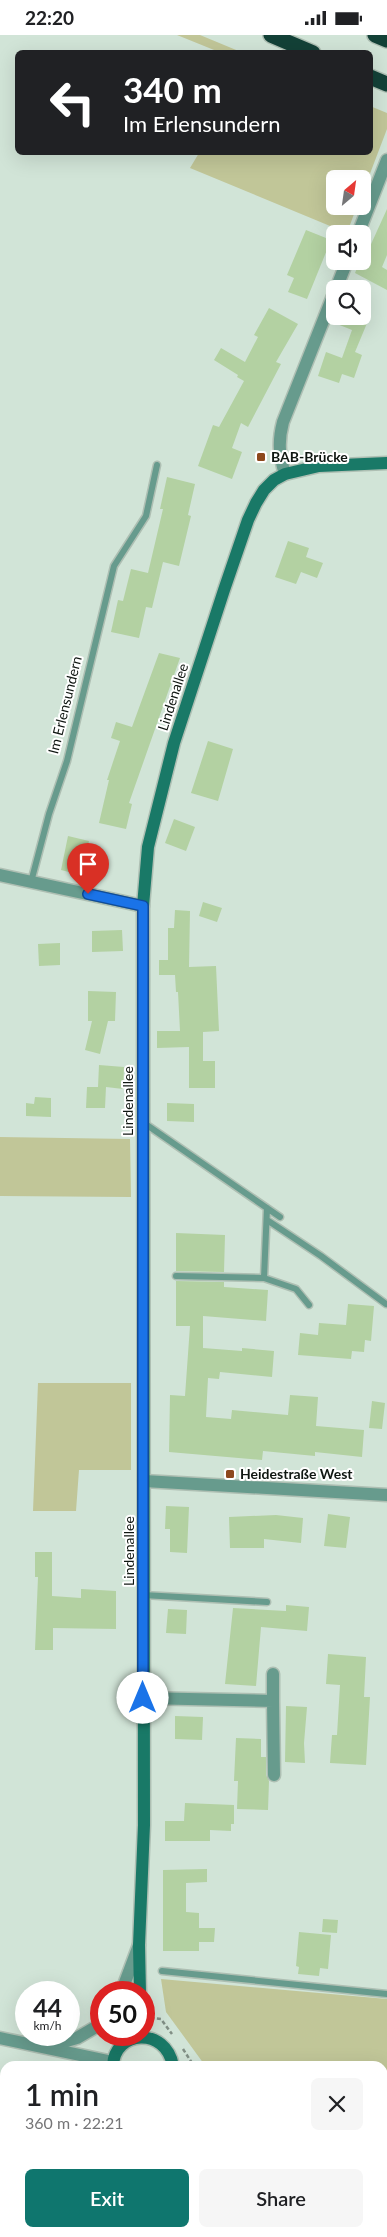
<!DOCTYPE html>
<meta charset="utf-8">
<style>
:root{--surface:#fff;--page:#f6f6f6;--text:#202124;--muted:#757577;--accent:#0f766e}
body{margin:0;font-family:Lato,sans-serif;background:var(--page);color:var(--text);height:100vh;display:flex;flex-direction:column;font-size:19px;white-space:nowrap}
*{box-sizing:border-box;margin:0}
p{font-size:16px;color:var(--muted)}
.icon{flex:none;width:28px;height:28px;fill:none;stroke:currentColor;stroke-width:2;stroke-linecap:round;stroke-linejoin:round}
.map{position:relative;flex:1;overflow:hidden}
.drawer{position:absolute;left:0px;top:2026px;width:388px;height:176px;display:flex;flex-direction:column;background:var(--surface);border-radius:15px 15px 0 0;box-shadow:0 5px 20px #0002}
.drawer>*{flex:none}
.hud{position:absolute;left:15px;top:15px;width:358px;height:105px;border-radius:8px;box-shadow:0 5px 20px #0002;background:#202124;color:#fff;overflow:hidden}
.needle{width:32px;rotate:29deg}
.fabs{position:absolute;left:326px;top:135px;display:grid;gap:10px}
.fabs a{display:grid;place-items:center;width:45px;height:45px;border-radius:8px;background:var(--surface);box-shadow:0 5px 20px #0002;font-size:25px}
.speed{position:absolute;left:15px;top:1946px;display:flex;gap:10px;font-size:25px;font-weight:700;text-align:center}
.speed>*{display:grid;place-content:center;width:65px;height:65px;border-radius:50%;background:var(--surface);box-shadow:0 5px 20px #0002;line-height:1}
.speed small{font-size:12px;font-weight:400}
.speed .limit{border:8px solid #d22;background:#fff;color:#111}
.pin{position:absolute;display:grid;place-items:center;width:42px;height:42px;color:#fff;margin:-51px -21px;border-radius:50% 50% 50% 0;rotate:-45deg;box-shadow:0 0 5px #0007}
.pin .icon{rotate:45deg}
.me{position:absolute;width:55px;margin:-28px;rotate:0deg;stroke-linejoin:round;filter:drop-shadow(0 0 4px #0008)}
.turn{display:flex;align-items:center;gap:18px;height:105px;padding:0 25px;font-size:22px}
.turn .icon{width:65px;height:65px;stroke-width:2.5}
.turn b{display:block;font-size:35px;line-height:42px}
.round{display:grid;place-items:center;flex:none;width:52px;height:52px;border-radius:8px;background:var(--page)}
.headline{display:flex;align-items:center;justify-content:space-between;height:85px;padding:0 25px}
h1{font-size:30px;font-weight:600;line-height:38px}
.action{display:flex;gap:10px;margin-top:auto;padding:10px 25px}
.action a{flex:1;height:58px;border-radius:8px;background:var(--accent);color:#fff;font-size:20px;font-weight:600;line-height:58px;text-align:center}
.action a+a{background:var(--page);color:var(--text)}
.status{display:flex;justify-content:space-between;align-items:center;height:35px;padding:0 25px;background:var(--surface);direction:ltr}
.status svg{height:14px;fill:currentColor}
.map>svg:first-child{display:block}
.green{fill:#c1c698}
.building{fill:#b3d1a2}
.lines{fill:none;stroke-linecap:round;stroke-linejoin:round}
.service-casing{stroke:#aebfb3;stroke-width:9}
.minor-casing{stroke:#aebfb3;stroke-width:15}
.tertiary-casing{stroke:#aebfb3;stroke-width:15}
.secondary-casing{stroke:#aebfb3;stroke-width:15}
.motorway-casing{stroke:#aebfb3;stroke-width:18}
.path{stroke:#818f85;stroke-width:2.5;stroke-dasharray:4 2.5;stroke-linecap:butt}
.service{stroke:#679b8d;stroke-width:6}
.minor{stroke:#679b8d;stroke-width:12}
.tertiary{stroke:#679b8d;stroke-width:12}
.secondary{stroke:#197967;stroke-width:12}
.motorway{stroke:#134137;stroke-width:15}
.route-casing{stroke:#114b97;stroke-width:12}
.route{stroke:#1a73e8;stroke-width:9}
.poi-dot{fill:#8d481d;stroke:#fff;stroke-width:2}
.labels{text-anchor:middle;stroke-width:4;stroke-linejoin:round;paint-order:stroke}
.poi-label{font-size:14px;font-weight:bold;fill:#0f1611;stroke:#fff;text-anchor:start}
.street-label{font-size:14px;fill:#0f1611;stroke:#fff}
</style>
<div class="status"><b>22:20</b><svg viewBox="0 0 49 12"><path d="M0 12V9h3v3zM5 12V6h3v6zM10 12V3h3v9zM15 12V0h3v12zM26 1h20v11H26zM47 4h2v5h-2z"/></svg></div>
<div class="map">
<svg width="387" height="2202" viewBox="0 0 387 2202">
<rect width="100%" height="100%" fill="#d1e4d7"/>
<!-- green -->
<path class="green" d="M177 0H200L241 17H219Z
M370 71 387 78V94L363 157 362 144H335V171H357L347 198 190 133 199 118H370Z
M0 1102 130 1104 131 1162 0 1161Z
M38 1348H131V1435H79L76 1476H33Z
M161 1944 387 1964V2108L383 2105 382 2031H210L204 2029 166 1977Z
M0 2068H5V2113L0 2112Z"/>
<!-- building -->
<path class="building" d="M387 174V220L382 232 387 235V255L355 238 360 226H362L364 218H367Z
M306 195 331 205 307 264 288 257 294 243 287 240Z
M269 273 298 289 276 327 281 329 248 392 241 388 232 413 242 417 232 444 198 431 213 390 219 392 244 346 237 342 238 340 214 325 221 313 245 327 258 302 254 300Z
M334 281H370L355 317 362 320 354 343 342 339 339 348 318 341 326 317 342 323 352 295 332 287Z
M167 442 195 449 188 480 191 481 179 531 163 527 152 573 146 572 139 603 111 597 118 565 123 566 131 534 148 538 163 474H160Z
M288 506 309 513 306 522 323 528 317 543 301 537 296 549 275 542Z
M159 618 180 623 129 768 132 769 126 794 99 788 109 745H107L120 706 111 703 116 687 132 692Z
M208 706 233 714 218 766 191 758Z
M174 784 195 792 186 816 165 808Z
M68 801 89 806 81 840 61 835Z
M203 867 222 873 217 887 199 881Z
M175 875 190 876 189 932 216 931 219 996 203 997V1026H215V1053H189V1012L157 1013V996H180L178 957H176L175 940H159V925H168V893H174Z
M122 895 123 916 92 917V896Z
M60 908V930L39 931 38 909Z
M88 956 116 957 115 986H108L100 1019 85 1015 92 986H88Z
M99 1030 124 1032 123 1054 106 1052 105 1073H86L87 1052H102H98Z
M35 1062 51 1063V1082L26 1081V1068L34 1069Z
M167 1068 194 1069V1087L167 1086Z
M176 1198 225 1200 224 1237 176 1236Z
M176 1246 224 1247V1252L268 1255 266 1286 203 1281V1313L242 1316V1313L274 1316 272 1342 220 1337 219 1344 208 1343 206 1382 231 1384 232 1375 288 1380 290 1360 318 1362 316 1391 364 1395 362 1422 315 1417V1421L263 1416 262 1425 169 1417 170 1360 185 1361 190 1291H176Z
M348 1269 374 1271 371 1306 365 1305 364 1317 352 1316 351 1324 298 1320 300 1298 318 1300 319 1288 346 1290Z
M372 1366 385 1368 382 1394 369 1393Z
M166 1471 189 1472 187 1518 170 1517V1494H165Z
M328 1479 350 1482 346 1513 324 1511Z
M276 1480 303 1483 301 1508 264 1504V1513H230L229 1482Z
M35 1517H52V1561L81 1563V1554L116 1556V1594L53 1593V1615H35L38 1542H35Z
M286 1570 309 1572 307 1596 261 1592 256 1651 225 1649 233 1573 286 1576Z
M168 1574 187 1575 186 1599 166 1598Z
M328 1619 366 1622 364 1662H370L366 1730 330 1728 332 1700H337L340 1650 326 1649Z
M286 1671 307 1672 304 1708 305 1728 285 1727Z
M175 1681 203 1682 202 1705 175 1704Z
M236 1703 261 1704V1722H266V1740L269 1746 268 1775 237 1774 238 1746H234Z
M185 1768 234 1770V1789H231V1796L210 1795V1806H165V1786H184Z
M207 1834V1847L186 1848V1877L199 1878V1893H215L214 1907H199V1916H163V1835Z
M323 1884 338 1885 337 1898 322 1897Z
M299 1897 331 1900 328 1934 320 1933 319 1941 298 1939 299 1932 296 1931Z"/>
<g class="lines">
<!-- service casing -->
<g class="service-casing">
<path id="service" d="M31 847 49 779 67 726 114 531 146 481 157 430
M144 1088 280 1182
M267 1173 264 1243 296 1254 309 1270
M267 1185 321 1221 386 1269
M176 1241 264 1243
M143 1560 267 1567
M162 1936 387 1959"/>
</g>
<!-- minor casing -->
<g class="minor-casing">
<path id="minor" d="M358 199 387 125
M336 254 347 226
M285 439C279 420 278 406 283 387L335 256
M0 840 143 871
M144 1446 387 1460
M143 1663 273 1666V1639
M273 1666 274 1740
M37 2198V2202"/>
</g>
<!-- tertiary casing -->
<g class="tertiary-casing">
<path id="tertiary" d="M121 1958 139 1910
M0 2003 113 2027
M49 2011 77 2003 101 1989
M382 2122 387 2124"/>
</g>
<!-- secondary casing -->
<g class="secondary-casing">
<path id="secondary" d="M140 1958 139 1910 144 1790 143 871 148 812 174 708 224 555 248 485 256 468 264 455 274 445 285 439 319 431 387 428
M113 2031C114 1995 166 1991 173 2031
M142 2202V2198"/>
</g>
<!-- motorway casing -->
<g class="motorway-casing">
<path id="motorway" d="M271 0 313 18
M375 0 387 5
M370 42 387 49"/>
</g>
<!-- path -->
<path class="path" d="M144 1982 161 1984 172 1999
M183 2014 194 2031"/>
<!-- service -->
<use href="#service" class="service"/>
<!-- minor -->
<use href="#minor" class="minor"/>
<!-- tertiary -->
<use href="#tertiary" class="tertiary"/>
<!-- secondary -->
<use href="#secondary" class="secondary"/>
<!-- motorway -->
<use href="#motorway" class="motorway"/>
</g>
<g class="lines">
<!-- route casing -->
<g class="route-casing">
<path id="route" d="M88 859 143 871V1663"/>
</g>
<!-- route -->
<use href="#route" class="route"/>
</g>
<!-- markers -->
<g class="poi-dot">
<rect x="256" y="417" width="10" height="10" rx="2.5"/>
<rect x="225" y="1434" width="10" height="10" rx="2.5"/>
</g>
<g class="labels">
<!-- poi labels -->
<g class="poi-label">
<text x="271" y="427">BAB-Brücke</text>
<text x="240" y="1444">Heidestraße West</text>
</g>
<!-- street labels -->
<g class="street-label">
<text transform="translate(173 662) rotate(-72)" y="5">Lindenallee</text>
<text transform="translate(65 670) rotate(-76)" y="5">Im Erlensundern</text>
<text transform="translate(128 1066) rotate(-90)" y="5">Lindenallee</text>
<text transform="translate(129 1516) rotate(-90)" y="5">Lindenallee</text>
</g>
</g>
</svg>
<div class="fabs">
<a><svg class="needle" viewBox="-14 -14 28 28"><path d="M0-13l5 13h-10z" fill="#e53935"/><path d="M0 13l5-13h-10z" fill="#757577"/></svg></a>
<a><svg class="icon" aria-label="sound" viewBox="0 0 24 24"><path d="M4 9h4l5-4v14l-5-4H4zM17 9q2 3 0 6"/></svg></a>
<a><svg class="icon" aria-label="search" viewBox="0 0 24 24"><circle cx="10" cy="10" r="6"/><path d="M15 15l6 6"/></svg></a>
</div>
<div class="speed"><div>44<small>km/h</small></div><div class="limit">50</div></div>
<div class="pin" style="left:88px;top:859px;background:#d93025"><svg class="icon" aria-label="arrive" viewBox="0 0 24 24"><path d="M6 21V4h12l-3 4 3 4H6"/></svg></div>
<svg class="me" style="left:143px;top:1663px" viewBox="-20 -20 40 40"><circle r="19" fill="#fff"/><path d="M0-13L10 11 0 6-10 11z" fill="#1a73e8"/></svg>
<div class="hud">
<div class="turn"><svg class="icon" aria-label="left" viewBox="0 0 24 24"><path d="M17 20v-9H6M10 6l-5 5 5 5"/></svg><div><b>340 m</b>Im Erlensundern</div></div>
</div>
<section class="drawer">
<div class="headline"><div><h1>1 min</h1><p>360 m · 22:21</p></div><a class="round"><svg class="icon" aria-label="close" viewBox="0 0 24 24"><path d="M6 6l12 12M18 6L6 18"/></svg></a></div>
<div class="action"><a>Exit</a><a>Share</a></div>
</section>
</div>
